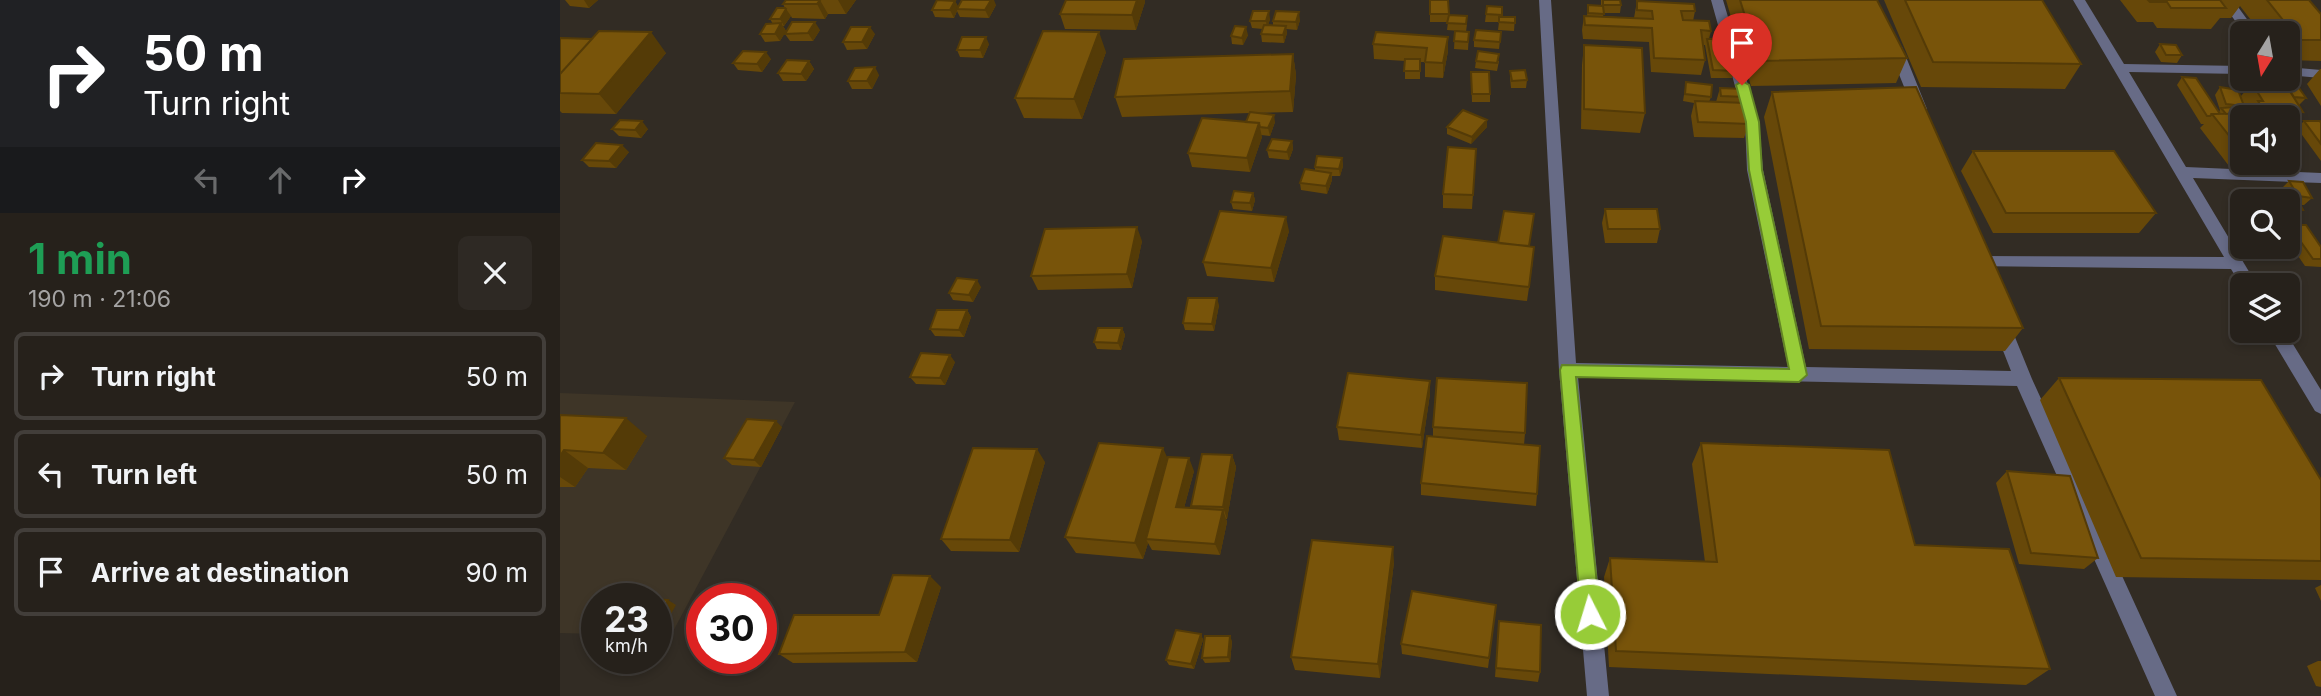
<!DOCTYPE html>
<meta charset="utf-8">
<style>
:root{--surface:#26211b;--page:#2e2924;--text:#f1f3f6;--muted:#a4a3a3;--line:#423e3a}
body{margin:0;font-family:Inter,sans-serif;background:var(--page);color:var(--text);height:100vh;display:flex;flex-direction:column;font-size:26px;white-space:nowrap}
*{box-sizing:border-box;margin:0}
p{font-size:23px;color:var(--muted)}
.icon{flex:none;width:38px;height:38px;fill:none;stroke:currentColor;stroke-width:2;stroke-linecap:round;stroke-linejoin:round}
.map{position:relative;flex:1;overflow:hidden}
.drawer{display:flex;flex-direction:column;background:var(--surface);width:560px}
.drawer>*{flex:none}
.banner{background:#202124;color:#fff;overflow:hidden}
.needle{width:46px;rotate:191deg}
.controls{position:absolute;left:1670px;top:21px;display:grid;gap:14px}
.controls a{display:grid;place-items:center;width:70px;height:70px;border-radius:10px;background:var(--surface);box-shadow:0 4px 10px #0003,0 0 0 2px var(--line);font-size:35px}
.speed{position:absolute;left:21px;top:583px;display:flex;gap:14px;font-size:35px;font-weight:700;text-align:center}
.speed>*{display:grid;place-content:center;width:91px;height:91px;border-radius:50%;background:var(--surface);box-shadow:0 4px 10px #0003,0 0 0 2px var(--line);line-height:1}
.speed small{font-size:18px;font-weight:400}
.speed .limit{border:10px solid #d22;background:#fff;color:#111}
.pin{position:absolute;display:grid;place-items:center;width:60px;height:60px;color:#fff;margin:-72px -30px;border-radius:50% 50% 50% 0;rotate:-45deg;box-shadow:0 0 7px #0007}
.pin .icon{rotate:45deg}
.me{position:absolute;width:77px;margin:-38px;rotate:355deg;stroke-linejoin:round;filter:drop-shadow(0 0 5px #0008)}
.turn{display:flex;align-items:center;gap:24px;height:147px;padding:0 28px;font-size:32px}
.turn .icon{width:91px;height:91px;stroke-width:2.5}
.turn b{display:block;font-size:49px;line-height:60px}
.lanes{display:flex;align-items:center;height:66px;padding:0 28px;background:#0003;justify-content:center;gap:35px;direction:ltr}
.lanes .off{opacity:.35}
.round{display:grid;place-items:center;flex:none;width:74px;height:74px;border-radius:10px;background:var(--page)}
.overview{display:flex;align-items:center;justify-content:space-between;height:119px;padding:0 28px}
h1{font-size:42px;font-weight:700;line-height:52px;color:#1e9e55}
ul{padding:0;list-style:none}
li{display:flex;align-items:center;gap:21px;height:88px;margin:0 14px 10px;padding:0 14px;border:4px solid var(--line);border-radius:10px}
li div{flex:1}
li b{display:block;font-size:26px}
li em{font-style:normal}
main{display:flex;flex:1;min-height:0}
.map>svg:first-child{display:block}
.built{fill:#3e3527}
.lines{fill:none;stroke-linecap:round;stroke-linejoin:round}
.minor{fill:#676b86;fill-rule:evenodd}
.wall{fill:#674809;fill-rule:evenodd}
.shaded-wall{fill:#543b07}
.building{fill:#78540a;stroke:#543b07;stroke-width:2}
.route{fill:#97cc38;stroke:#628524;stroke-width:2}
</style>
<main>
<section class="drawer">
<div class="banner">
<div class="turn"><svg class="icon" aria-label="right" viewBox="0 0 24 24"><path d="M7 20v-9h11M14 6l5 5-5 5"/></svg><div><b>50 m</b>Turn right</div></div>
<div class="lanes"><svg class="icon off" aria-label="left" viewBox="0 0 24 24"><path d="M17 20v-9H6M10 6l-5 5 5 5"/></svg><svg class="icon off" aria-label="ahead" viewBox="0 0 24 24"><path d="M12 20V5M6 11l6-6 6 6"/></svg><svg class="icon" aria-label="right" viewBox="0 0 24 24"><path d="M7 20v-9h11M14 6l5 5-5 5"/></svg></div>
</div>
<div class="overview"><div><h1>1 min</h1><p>190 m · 21:06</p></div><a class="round"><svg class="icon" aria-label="close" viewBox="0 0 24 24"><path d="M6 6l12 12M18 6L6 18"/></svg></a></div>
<ul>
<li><svg class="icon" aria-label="right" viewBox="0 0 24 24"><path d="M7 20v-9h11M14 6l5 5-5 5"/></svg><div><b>Turn right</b></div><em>50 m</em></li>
<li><svg class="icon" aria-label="left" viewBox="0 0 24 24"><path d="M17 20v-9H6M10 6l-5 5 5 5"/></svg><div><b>Turn left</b></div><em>50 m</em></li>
<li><svg class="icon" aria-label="arrive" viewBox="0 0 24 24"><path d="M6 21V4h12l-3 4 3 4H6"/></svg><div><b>Arrive at destination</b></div><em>90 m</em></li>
</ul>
</section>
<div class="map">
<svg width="1761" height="696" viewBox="0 0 1761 696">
<rect width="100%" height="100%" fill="#322c24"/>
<!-- built -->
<path class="built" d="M0 393 235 402 109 639 96 637V598H37V634L0 633Z"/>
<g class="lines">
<!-- minor -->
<path class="minor" d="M979 0H991L1016 363 1228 367 1187 170 1185 122 1151 0H1163L1199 122 1203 170 1246 367 1451 371 1433 325 1436 320H1448L1472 379 1617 696H1595L1457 386 1018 377 1049 696H1027L999 370Z
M1513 0H1525L1564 64 1682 66V74L1569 72 1626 167 1761 173V183L1633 178 1697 285 1682 287 1671 269 1412 266 1410 262 1418 256 1664 257Z
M1660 0H1673L1697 33H1684Z
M1335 43 1342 47 1367 109 1365 112 1360 114 1353 109 1328 47Z
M1727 67 1761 70V78L1727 75Z
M1707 331H1725L1761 390V414L1755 411Z"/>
</g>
<!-- wall -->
<path class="wall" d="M5 0H38L29 8 10 6Z
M226 0H296L286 14H268L265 19 232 18 231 16 224 26H223L226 31 220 41 205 42 200 34 213 24 210 19 225 8 223 4Z
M870 0H888L889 17 907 24 906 32H909L908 50 894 49 895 31H900L887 30 888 22H870Z
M1041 0H1060L1061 5 1060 13H1044L1043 16 1074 18 1077 1 1135 11 1133 21 1151 31 1149 39 1174 71 1172 78H1151L1145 45H1143L1145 60 1141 75 1091 72 1089 42 1023 39 1022 30 1024 16H1027L1028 5 1041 6Z
M1166 0H1317L1347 58 1336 83 1191 86Z
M1324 0H1482L1521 64 1505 89 1361 87Z
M1560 0H1749L1761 14V61L1727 60V33H1701L1680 6 1671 18H1660L1651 29 1597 28 1593 22H1577Z
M395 1 398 7 436 5 429 18 400 17 397 11 394 18 375 17 372 10Z
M585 2 576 30 505 29 500 14Z
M927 6 942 7V17H955L954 31 938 30 939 22H925Z
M710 19 708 25H713V21L740 20 737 30 726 29 727 33 724 43 702 42 701 34 703 29 692 28 690 21Z
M260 30 253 41H230L225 34Z
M941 32 939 49 914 47V40Z
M315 34 307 49 287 50 283 42Z
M688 35 683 45 672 44 671 36Z
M888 37V51L883 78 865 77V62H860V79H845V61L814 59 813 44Z
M0 38 106 53 56 114 2 113 0 111Z
M429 44 423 58 400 57 397 50Z
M1600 44 1622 55 1617 63 1601 62 1595 52Z
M1024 45 1085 113 1080 133 1021 129 1022 65Z
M546 52 522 119 464 118 455 98Z
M733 54 736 75 733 112 694 113 715 122 710 136 701 135 702 137 690 172 632 167 628 153 686 122 690 113 562 117 555 97Z
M211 59 202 72 178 70 173 63Z
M249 61 254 69 246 81H223L218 73Z
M916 61H939L937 71 915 68Z
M1760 69H1761V106L1747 84Z
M950 71 967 80 966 88H951L950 78Z
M911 72 930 94V102H912Z
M319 75 312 89H292L288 81Z
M1622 77 1659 112 1660 110 1655 95 1660 87 1681 96 1692 83 1709 84 1713 79H1727L1746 98 1739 105 1743 112 1730 126H1727V117H1682V163H1727V144L1736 154 1722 168 1672 170 1640 128 1644 124H1641L1617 85ZM1683 103 1689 112 1688 113H1679L1684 106Z
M1126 82 1151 97 1149 102H1156L1160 88 1186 97 1184 103 1189 124 1184 138 1134 137 1131 116 1134 103 1123 101Z
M1212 92 1463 328 1445 351 1249 349 1204 117Z
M927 120V127L911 144 887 134V127Z
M1744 121 1761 123V161L1737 128Z
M52 129H88L81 138 59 136Z
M732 141 733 149 729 160 709 158 707 150Z
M916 149 912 209 883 208V194Z
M1413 151 1596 213 1579 233H1433L1401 171Z
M69 152 56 168 29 167 22 160Z
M782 158 783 166 780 176H772V180L767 194 741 190 740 183 755 171V167Z
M1729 181 1752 198 1744 205H1740L1743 210 1735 218 1727 217V203H1730L1722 188Z
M693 193 695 200 692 211 673 209 671 202Z
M1045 209 1100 229 1097 243H1045L1042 223Z
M1729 225 1761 247V267L1745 266 1727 240V227Z
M729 231 714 282 647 276 643 262Z
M582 241 572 288 478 290 471 276Z
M969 246 973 261 967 301 875 290V276Z
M421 287 413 302 393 300 389 293Z
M659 305 654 331 625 330 623 323Z
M407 310 411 317 404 337 375 336 370 329Z
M562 328 565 335 561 350 537 349 534 342Z
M395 362 385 385 356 384 350 377Z
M1499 378 1761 480V580L1556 577 1480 400Z
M870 394 862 448 779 440 777 427Z
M0 415 87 436 66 470 28 468 15 487H0Z
M222 427 201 467 172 465 164 458Z
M873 427 965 433 964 445 977 494 976 506 861 495V483L873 437Z
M1141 443 1355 545 1490 669 1466 685 1049 667 1044 577 1050 558 1145 562 1132 464Z
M672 455 676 467 667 519H666L667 522 660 555 592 550 588 543 583 559 516 553 505 537 634 471 624 508H632L631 506Z
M485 462 459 552 391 551 381 539Z
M1447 471 1538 558 1524 569 1459 564 1436 483Z
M834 562 820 678 735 670 731 657Z
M1761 585V601L1755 588Z
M381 587 357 662 233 663 219 654 319 615Z
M936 605 928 668 842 654 841 644Z
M939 621 980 672 978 682 935 677Z
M641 634 643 640 634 669 609 665 606 660Z
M672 641 670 662 645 663 642 658Z
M1758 661H1761V687L1756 686 1747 666Z"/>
<!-- shaded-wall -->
<path class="shaded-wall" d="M24 0H38L29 8Z
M260 0 268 14 265 19 257 4Z
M278 0H296L286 14Z
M431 0H434L436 5 429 18 425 10Z
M577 0H585V2L576 30 572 15Z
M395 1 399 8 397 9V11L394 18 390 10Z
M226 9 231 16 224 26 220 19Z
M709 11 710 19 707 29 706 21Z
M739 12 740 20 737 30 736 22Z
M255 22 260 30 253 41 248 33Z
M221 23 226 31 220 41 215 34Z
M726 26 727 33 724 43 723 35Z
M310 27 315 34 307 49 302 42Z
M686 27 688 35 683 45 682 38Z
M91 32 106 53 56 114 39 94Z
M539 32 546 52 522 119 514 99Z
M426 37 429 44 423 58 420 50Z
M888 37V51L883 78V63Z
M206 52 211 59 202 72 197 64Z
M733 54 736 75 733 112 730 91Z
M249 61 254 69 246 81 241 74Z
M315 67 319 75 312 89 307 81Z
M714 115 715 122 710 136 708 128Z
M927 120V127L911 144 912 137Z
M82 121 88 129 81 138 75 130Z
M699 123 702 137 690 172 687 158Z
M732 141 733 149 729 160 727 152Z
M62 145 69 152 56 168 49 161Z
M782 158 783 166 780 176 779 169Z
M771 173 772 180 767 194 766 186Z
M693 193 695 200 692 211 690 203Z
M726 217 729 231 714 282 711 268Z
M577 227 582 241 572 288 567 274Z
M417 280 421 287 413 302 409 295Z
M657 298 659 305 654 331 652 324Z
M407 310 411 317 404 337 399 330Z
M562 328 565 335 561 350 558 343Z
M390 355 395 362 385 385 380 378Z
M870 381V394L862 448 861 435Z
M66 418 87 436 66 470 43 453Z
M216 421 222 427 201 467 194 460Z
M603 448 611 466 586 539 588 543 583 559 575 543Z
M477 449 485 462 459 552 450 540Z
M4 450 28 468 15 487 0 477V456Z
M672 455 676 467 667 519 663 507Z
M629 458 634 471 621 519 616 507Z
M663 510 667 522 660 555 655 544Z
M833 547 834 562 820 678 818 664Z
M370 576 381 587 357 662 345 652Z
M108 600 116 605 98 637 96 636V619Z
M641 634 643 640 634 669 631 664Z
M670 636 672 641 670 662 668 657Z"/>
<!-- building -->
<path class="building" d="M226 0H260L257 4H223Z
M377 0 395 1 390 10H372Z
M402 0H431L425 10 397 9Z
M506 0H577L572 15 500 14Z
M870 0H888L889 14H870Z
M1043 0H1060L1061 5H1043Z
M1180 0H1317L1347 58 1199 61Z
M1345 0H1482L1521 64 1373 62Z
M1588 0H1660L1666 8H1611L1607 2H1590Z
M1707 0H1749L1761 14V40H1739Z
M1077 1 1134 4 1135 11H1121L1123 20 1149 21 1151 31 1141 30 1145 60 1094 58 1092 28 1025 25 1024 16 1093 19 1092 11 1077 10Z
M1028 5 1043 6 1044 14 1028 13Z
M927 6 942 7V15L926 14Z
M217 8H225L226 9 220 19H210Z
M693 11H709L706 21H690Z
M716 11 739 12 736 22 713 21Z
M889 15 907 16 906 24 887 23Z
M939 17H955V23L939 22Z
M232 22H255L248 33 225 34Z
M221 23 215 34H200L206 24Z
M704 25 726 26 723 35 701 34Z
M675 26 686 27 682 38 671 36Z
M291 27H310L302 42H283Z
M916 30 941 32 940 42 914 40Z
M39 31 91 32 39 94 0 93V74Z
M483 31 539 32 514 99 455 98Z
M895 31 909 32 908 42 894 41Z
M816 32 888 37 883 63 865 62 867 48 813 44Z
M402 37H426L420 50H397Z
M0 38 32 39 0 74Z
M1147 39H1167L1174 71 1153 70Z
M1600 44 1616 45 1622 55H1606Z
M1024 45 1082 48 1085 113 1024 109Z
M183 51 206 52 197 64 173 63Z
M918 51 939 54 937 63 916 61Z
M733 54 730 91 555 97 564 59Z
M845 59H860V71H844Z
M227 60 249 61 241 74 218 73Z
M315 67 307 81H288L295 68Z
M965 70 967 80 952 81 950 71Z
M911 72H929L930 94H912Z
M1622 77 1636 78 1660 114H1652L1650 116H1647Z
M1727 77 1732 78 1746 98 1734 97 1726 85H1720L1716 79H1727Z
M1126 82 1152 85 1151 97 1125 94Z
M1692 83 1726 85 1743 112 1703 109 1698 101H1703Z
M1356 87 1463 328 1261 326 1212 92Z
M1660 87 1678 90 1684 106 1666 104Z
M1160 88 1184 89 1186 97 1161 96Z
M1135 101 1185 103 1189 124 1138 122Z
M1674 107 1679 113 1666 114 1661 108Z
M903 110 927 120 912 137 887 127Z
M690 112 714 115 708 128 700 127 699 123 686 122Z
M1701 113 1705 117H1682V152L1652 114Z
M642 118 699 123 687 158 628 153Z
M60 120 82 121 75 130 52 129Z
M1744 121H1760L1761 123V144Z
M712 139 732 141 727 152 707 150Z
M36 143 62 145 49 161 22 160Z
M1727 144 1736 154H1727Z
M888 147 916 149 913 195 883 194Z
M1413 151H1554L1596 213H1446Z
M757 156 782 158 779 169 755 167Z
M745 169 771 173 766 186 740 183Z
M1729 181 1743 182 1752 198 1738 196Z
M674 191 693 193 690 203 671 202Z
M1727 203 1740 204 1743 210 1727 209Z
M1045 209H1097L1100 229H1048Z
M660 211 726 217 711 268 643 262Z
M944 211 974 214 969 246 938 243Z
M1729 225H1746L1761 247V259H1753Z
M577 227 567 274 471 276 485 229Z
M883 236 974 247 969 287 875 276Z
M397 278 417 280 409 295 389 293Z
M628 298H657L652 324 623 323Z
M377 310H407L399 330 370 329Z
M538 328H562L558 343 534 342Z
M361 353 390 355 380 378 350 377Z
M788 373 870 381 861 435 777 427Z
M877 378 967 383 965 433 873 427Z
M1499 378 1701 380 1761 480V561L1581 558Z
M0 415 66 418 43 453 4 450 0 456Z
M187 419 216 421 194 460 164 458Z
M867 436 980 446 977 494 861 483Z
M539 443 603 448 575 543 505 537Z
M1141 443 1329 450 1355 545 1449 549 1490 669 1056 651 1050 558 1157 562Z
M413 448 477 449 450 540 381 539Z
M642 454 672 455 663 507 631 506Z
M608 457 629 458 616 507 663 510 655 544 586 539Z
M1447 471 1510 476 1538 558 1471 553Z
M752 540 833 547 818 664 731 657Z
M333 575 370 576 345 652 219 654 234 615H319Z
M852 591 936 605 929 658 841 644Z
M70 596 96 598H69Z
M96 599 108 600 96 619Z
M939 621 981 625 980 672 936 668Z
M616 630 641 634 631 664 606 660Z
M645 636H670L668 657 642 658Z"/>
<!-- route -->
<path class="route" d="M1182 81 1189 85 1199 122 1202 170 1247 375 1239 382 1016 377 1040 614 1037 621 1030 624 1024 621 1021 614 1000 370 1002 365 1229 369 1189 170 1186 122 1176 85Z"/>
</svg>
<div class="controls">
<a><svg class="needle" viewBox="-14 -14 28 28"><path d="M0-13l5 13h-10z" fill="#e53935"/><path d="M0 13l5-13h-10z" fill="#a4a3a3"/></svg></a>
<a><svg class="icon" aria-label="sound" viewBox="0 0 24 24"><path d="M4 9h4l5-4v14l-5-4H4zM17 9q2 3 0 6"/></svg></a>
<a><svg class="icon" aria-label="search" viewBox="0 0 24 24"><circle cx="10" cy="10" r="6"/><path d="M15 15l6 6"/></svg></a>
<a><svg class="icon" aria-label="layers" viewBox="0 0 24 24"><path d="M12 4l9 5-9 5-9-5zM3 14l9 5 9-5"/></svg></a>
</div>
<div class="speed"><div>23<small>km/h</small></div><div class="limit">30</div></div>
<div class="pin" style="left:1182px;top:85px;background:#d93025"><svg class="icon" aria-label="arrive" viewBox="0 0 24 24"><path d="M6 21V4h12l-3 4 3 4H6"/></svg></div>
<svg class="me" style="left:1030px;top:614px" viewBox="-20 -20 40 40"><circle r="17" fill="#97cc38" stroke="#fff" stroke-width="3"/><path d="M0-11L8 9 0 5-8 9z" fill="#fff"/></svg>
</div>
</main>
